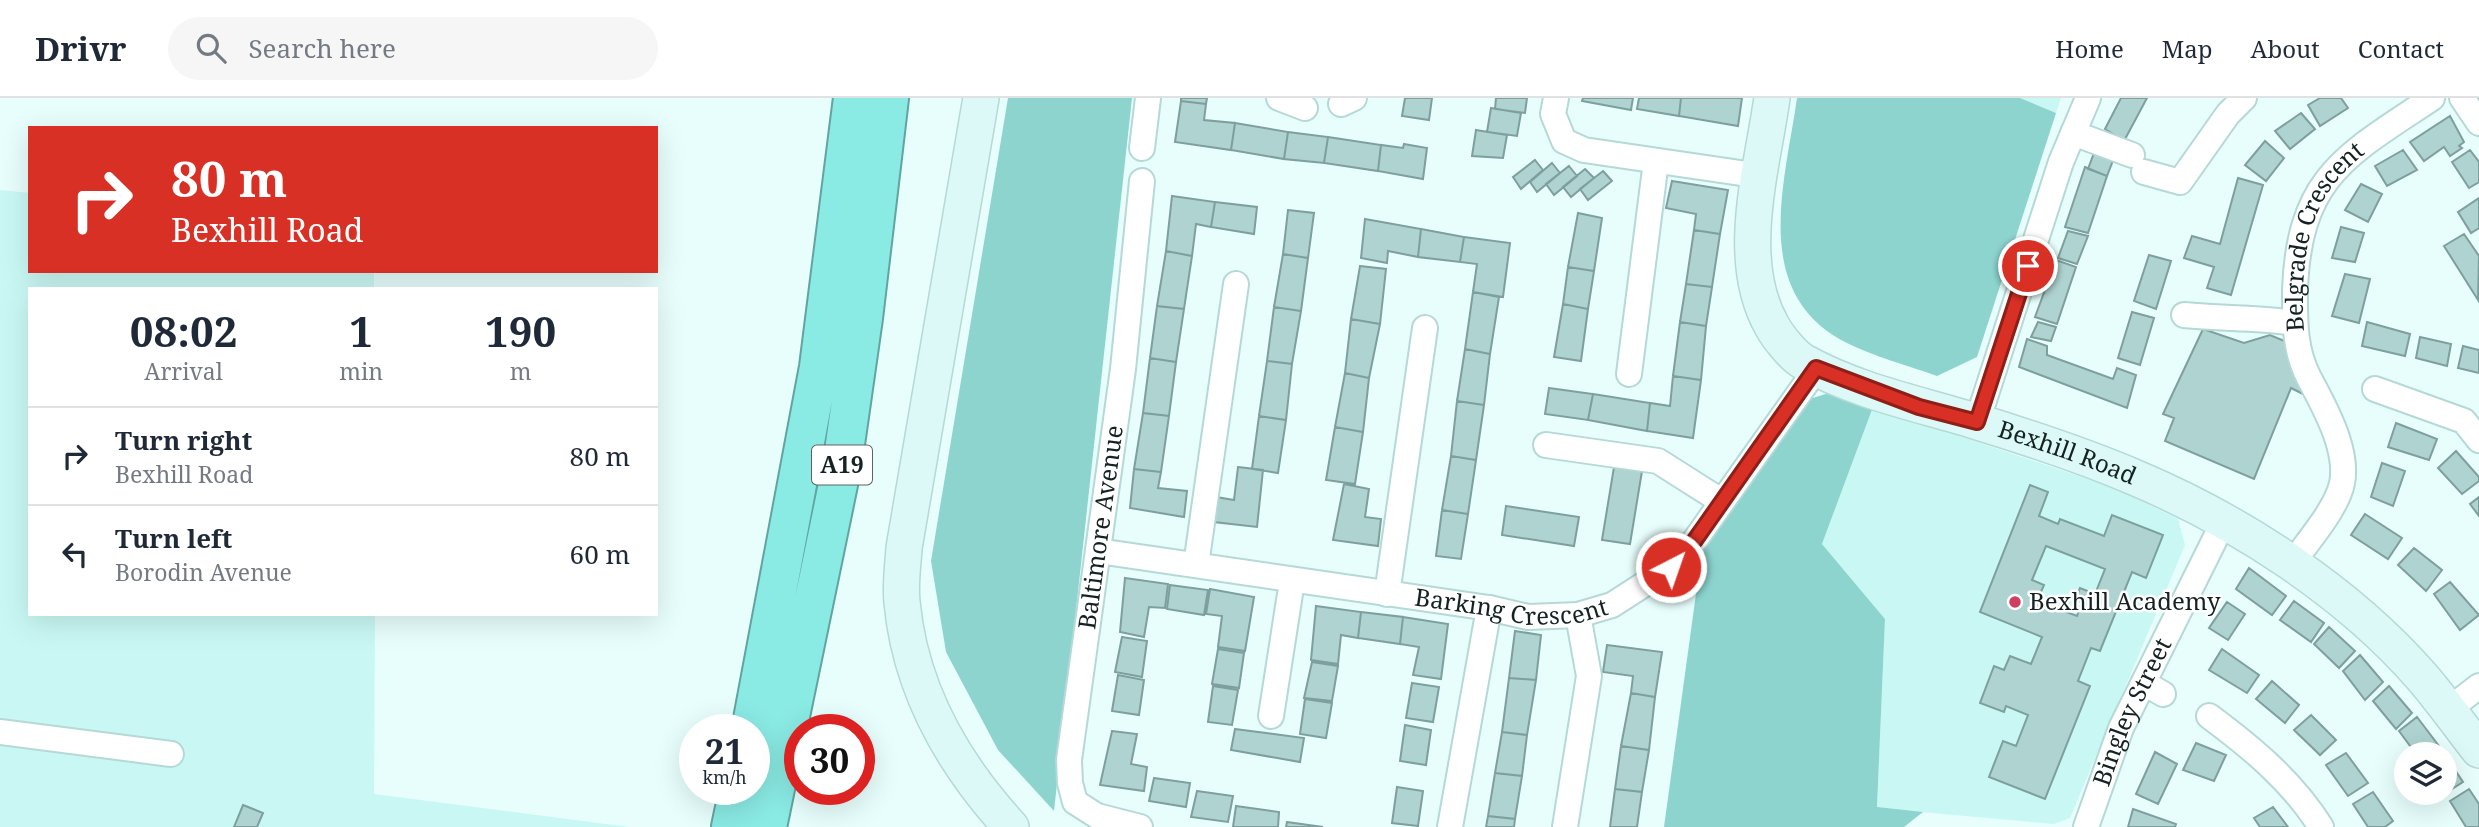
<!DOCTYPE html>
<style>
:root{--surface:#fff;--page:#f6f6f7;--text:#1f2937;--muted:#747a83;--line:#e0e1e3}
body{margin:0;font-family:"Noto Serif",serif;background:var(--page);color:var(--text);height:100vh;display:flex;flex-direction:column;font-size:26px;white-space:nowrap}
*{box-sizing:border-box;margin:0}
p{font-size:23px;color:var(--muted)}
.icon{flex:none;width:38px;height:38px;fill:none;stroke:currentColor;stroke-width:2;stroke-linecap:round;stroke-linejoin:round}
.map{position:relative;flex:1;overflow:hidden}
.side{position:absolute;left:28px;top:189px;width:630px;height:329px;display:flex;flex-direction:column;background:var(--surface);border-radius:0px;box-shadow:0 7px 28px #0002}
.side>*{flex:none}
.hud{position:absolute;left:28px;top:28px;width:630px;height:147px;border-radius:0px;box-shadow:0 7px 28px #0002;background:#d93025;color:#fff;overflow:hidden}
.buttons{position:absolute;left:2394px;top:644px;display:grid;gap:14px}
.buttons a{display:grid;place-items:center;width:63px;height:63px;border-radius:50%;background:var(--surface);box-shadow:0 7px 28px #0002;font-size:35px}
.speed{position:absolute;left:679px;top:616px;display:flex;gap:14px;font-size:35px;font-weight:700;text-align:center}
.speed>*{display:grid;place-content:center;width:91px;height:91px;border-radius:50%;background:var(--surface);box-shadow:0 7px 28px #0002;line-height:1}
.speed small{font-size:18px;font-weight:400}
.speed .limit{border:10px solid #d22;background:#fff;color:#111}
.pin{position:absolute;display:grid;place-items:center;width:60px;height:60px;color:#fff;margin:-30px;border:4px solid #fff;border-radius:50%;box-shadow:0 2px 7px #0007}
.me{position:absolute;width:77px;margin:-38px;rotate:41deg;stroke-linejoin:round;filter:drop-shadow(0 0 5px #0008)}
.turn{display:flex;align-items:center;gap:24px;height:147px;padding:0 28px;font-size:32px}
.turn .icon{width:91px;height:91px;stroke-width:2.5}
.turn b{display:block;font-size:49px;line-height:60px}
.eta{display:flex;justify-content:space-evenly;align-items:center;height:119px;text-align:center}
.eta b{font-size:42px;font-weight:700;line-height:49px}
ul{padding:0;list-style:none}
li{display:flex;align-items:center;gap:21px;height:98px;padding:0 28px;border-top:2px solid var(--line)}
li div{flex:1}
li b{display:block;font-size:26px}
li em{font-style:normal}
header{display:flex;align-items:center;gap:42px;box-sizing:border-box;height:98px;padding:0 35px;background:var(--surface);border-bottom:2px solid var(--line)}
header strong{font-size:33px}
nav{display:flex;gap:38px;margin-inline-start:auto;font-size:24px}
.search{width:490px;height:63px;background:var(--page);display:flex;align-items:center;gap:18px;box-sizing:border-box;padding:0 24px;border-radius:38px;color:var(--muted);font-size:26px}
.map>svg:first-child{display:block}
.built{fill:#c9f8f4}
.green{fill:#8dd4cf}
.building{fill:#aed3d0;stroke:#7d9f9d;stroke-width:2;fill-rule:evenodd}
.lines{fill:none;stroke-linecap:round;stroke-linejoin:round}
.street-casing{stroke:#b4d9d6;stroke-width:28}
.secondary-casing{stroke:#b4d9d6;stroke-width:38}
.highway-casing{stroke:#61a4a0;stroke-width:42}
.street{stroke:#fff;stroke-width:24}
.secondary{stroke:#dcf9f7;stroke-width:35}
.highway{stroke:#8aeae4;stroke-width:38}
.route-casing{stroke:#8d1f18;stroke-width:18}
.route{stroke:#d93025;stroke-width:12}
.poi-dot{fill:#ce3f61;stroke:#fff;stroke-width:2.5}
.labels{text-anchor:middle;stroke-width:5;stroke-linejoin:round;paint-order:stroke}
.shield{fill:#fff;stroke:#5a6464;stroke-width:2}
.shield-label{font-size:23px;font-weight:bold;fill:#142221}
.street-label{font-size:24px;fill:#142221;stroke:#fff}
.poi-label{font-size:24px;fill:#142221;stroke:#fff;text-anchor:start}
</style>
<header>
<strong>Drivr</strong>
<div class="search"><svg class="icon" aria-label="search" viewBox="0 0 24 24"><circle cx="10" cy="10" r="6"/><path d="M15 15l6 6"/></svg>Search here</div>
<nav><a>Home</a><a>Map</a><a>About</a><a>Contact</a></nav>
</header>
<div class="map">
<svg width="2479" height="729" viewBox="0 0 2479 729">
<rect width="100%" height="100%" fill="#e7fefc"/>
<!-- built -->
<path class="built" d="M2020 0H2061L2056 15Z
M0 92 30 95V173H374V191H30V516H375L374 696 629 729H0Z
M1873 309 2118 391 2178 421 2185 447 2070 720 2054 726 1877 710 1885 521 1822 446Z"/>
<!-- green -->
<path class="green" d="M1008 0H1132L1054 713 998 652 946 554 931 463Z
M1797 0H2020L2056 15 1977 259 1937 278C1907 267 1875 259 1847 245 1749 196 1785 85 1797 0Z
M1839 292 1873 309 1822 446 1885 521 1877 709 1923 714 1904 729H1664L1702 452 1806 302Z"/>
<!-- building -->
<path class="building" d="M1181 0H1207L1206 6 1181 3Z
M1405 0H1432L1429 22 1402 18Z
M1496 0H1527L1525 15 1495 11Z
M1583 0H1633L1631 12 1582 3Z
M1639 0H1681L1679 18 1637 11Z
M1681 0H1742L1738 28 1679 18Z
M2121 0H2147L2124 43 2105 31Z
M2320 0H2341L2348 10 2320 28 2308 7Z
M1181 3 1206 6 1204 22 1235 25 1231 52 1175 44Z
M1491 10 1521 15 1517 38 1487 34Z
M2301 15 2315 31 2290 51 2275 33Z
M2450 18 2464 44 2459 48 2462 50 2450 58 2444 49 2424 63 2410 44Z
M1235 25 1288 34 1284 61 1231 52Z
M1476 32 1507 37 1503 60 1472 58Z
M1288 34 1328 39 1324 65 1284 61Z
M1328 39 1381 47 1378 73 1324 65Z
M2265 43 2284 60 2266 83 2245 67Z
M1404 46 1427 50 1423 81 1378 73 1381 47 1403 50Z
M2403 52 2417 72 2387 88 2375 68Z
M2470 52 2479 64V84L2469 90 2452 64Z
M2094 55 2114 60 2107 78 2088 71Z
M1535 62 1543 72 1521 91 1513 79Z
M1552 65 1560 75 1537 94 1530 84Z
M1569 68 1577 78 1554 97 1546 86Z
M2085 69 2107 78 2088 135 2065 129Z
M1585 71 1594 80 1571 99 1563 89Z
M1603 73 1612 83 1588 102 1580 91Z
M2238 80 2263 87 2231 197 2207 190 2214 169 2184 160 2192 138 2220 146Z
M1672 83 1728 92 1720 136 1694 132 1696 116 1666 110Z
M2361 86 2382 96 2368 124 2345 112Z
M1172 98 1215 104 1211 129 1196 126 1192 158 1166 153Z
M2479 100V130L2471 135 2458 114Z
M1215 104 1257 109 1254 136 1211 129Z
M1288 112 1314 115 1308 160 1283 156Z
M1578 115 1602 120 1594 173 1568 169Z
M1365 121 1421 131 1418 159 1388 153 1387 165 1361 160Z
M2341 129 2364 135 2355 164 2332 160Z
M1421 131 1464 139 1460 164 1418 159Z
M1694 132 1720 136 1712 189 1686 186Z
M2068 133 2088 138 2077 166 2058 160Z
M2464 136 2479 158 2478 202 2444 148Z
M1464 139 1510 145 1503 199 1473 194 1477 166 1460 164Z
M1166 153 1192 158 1184 211 1157 208Z
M1283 156 1308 160 1301 213 1274 209Z
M2149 157 2171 163 2156 211 2134 203Z
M2056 162 2076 169 2057 226 2035 219Z
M1360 168 1386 171 1380 226 1351 221Z
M1568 169 1594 173 1588 211 1563 206Z
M2345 176 2370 181 2359 225 2332 218Z
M1686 186 1712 189 1706 228 1680 224Z
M1473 194 1499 199 1490 256 1465 251Z
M1563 206 1588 211 1581 263 1554 259Z
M1157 208 1184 211 1176 264 1150 260Z
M1274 209 1301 213 1292 266 1267 263Z
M2132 214 2154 220 2140 267 2118 260Z
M1351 221 1380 226 1369 280 1345 275Z
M1680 224 1706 228 1701 282 1673 278Z
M2038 224 2056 229 2051 243 2031 239Z
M2367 224 2410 236 2405 258 2362 248Z
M2203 231 2244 245 2270 237 2287 244 2315 302 2291 290 2254 381 2165 343 2174 320 2163 316Z
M2420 239 2451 246 2447 268 2416 260Z
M2027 241 2047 248V257L2113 281 2117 270 2136 277 2127 310 2019 269Z
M2463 248 2479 252V275L2458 270Z
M1465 251 1490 256 1484 307 1457 303Z
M1150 260 1176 264 1169 318 1143 315Z
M1267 263 1292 266 1286 322 1259 318Z
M1345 275 1369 280 1363 334 1335 329Z
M1673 278 1701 282 1693 340 1647 333 1650 305 1670 308Z
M1549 290 1593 296 1588 322 1545 316Z
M1593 296 1650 305 1647 333 1588 322Z
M1457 303 1484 307 1476 362 1451 358Z
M1143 315 1169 318 1161 374 1134 371Z
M1259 318 1286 322 1278 375 1252 371Z
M2396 325 2437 341 2429 362 2388 349Z
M1335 329 1363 334 1355 386 1326 382Z
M2456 353 2479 379V383L2462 396 2438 370Z
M1451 358 1476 362 1468 416 1442 412Z
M2382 365 2405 373 2393 408 2371 399Z
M1238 369 1263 372 1257 429 1214 424 1216 399 1234 402Z
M1614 369 1642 373 1630 446 1602 442Z
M1134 371 1161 374 1158 390 1187 393 1184 419 1130 410Z
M1344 386 1369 391 1365 419 1381 421 1378 448 1333 442Z
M2030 387 2048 394 2039 418 2058 426 2060 421 2104 438 2112 417 2163 437 2146 480 2132 474 2100 553 2091 550 2078 583 2090 588 2045 701 1989 679 2003 643 2016 648 2028 617 2006 608 2004 614 1980 605 1994 568 2004 572 2010 558 2031 566 2042 539 1980 514ZM2046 448 2105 471 2095 496 2080 490 2075 502 2082 504 2077 518 2037 503 2044 487 2032 482Z
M2479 399V418L2470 406Z
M1506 408 1579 419 1574 448 1502 437Z
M1442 412 1468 416 1461 461 1436 458Z
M2365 416 2402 440 2388 461 2351 437Z
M2414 450 2442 472 2426 493 2398 467Z
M2249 470 2286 498 2272 517 2236 491Z
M1125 480 1168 486 1165 510 1149 509 1144 539 1120 534Z
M2450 484 2479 517 2460 532 2434 496Z
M1170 487 1208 492 1204 517 1167 511Z
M1210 491 1254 499 1245 553 1218 549 1222 518 1206 516Z
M2294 503 2324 525 2311 544 2280 522Z
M2227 504 2245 516 2228 542 2209 530Z
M1316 508 1361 514 1358 540 1341 537 1338 566 1311 562Z
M1361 514 1403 519 1400 546 1358 540Z
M1403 519 1448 526 1441 581 1413 577 1419 549 1400 546Z
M2329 529 2355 553 2339 570 2314 546Z
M1515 533 1541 537 1536 582 1509 580Z
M1122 539 1147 543 1142 579 1115 574Z
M1607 547 1662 554 1655 599 1631 595 1633 578 1603 574Z
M1218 551 1244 555 1239 590 1212 586Z
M2222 551 2259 577 2247 595 2209 572Z
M2360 557 2383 584 2365 602 2343 573Z
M1312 564 1338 568 1332 603 1304 600Z
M1118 577 1144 582 1139 617 1112 613Z
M1509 580 1536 582 1527 637 1502 634Z
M2272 583 2299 607 2285 625 2256 601Z
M1412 585 1439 589 1433 624 1406 620Z
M1213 588 1238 592 1232 627 1208 624Z
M2389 588 2412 615 2396 631 2373 603Z
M1631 595 1655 599 1649 652 1621 648Z
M1305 601 1332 605 1326 640 1300 636Z
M2311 617 2336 642 2320 657 2294 632Z
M2417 619 2439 648 2428 656H2416L2399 633Z
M1405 627 1431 632 1426 667 1400 663Z
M1235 631 1304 640 1300 664 1231 652Z
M1112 633 1137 636 1131 666 1147 669 1144 693 1100 687Z
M1502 634 1527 637 1522 678 1495 675Z
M2196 645 2226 657 2214 683 2183 672Z
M1621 648 1649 652 1642 694 1615 691Z
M2155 654 2177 666 2158 706 2136 696Z
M2346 655 2368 685 2348 698 2326 667Z
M2445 657 2463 684 2444 696 2443 695Z
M1495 675 1522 678 1515 721 1488 718Z
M1154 680 1190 685 1186 709 1149 703Z
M1397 689 1423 693 1418 728 1392 725Z
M1615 691 1642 694 1637 729H1610Z
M2469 691 2479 706V729H2466L2450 703Z
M1197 693 1233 698 1228 724 1191 719Z
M2373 694 2393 723 2385 729H2368L2353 706Z
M243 707 263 715 257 729H234Z
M1236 708 1279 714 1278 729H1233Z
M2273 709 2288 729H2260L2254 720Z
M2133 711 2176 726 2175 729H2128Z
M1488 718 1515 721 1514 729H1486Z
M1287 724 1323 729H1286Z"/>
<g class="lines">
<!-- street casing -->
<g class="street-casing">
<g id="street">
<path d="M1279 0 1305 10"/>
<path d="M1556 0 1553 16 1564 43 1584 52 1761 78"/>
<path d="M2462 0 2479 25"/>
<path d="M1341 6 1354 0"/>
<path d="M2073 35 2132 57"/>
<path d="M1142 50 1148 0"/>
<path d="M2144 74 2180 84 2228 16 2244 0"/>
<path d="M2184 217C2222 221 2258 219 2294 225"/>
<path d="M1629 276 1656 63"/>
<path d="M2375 291 2464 323 2479 342"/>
<path d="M1977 324 2061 64 2088 0"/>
<path d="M1546 347 1658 363 1721 403"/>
<path id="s1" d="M1098 453 1489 510 1528 519 1578 517 1612 507 1671 469 1695 442 1817 270"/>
<path id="s2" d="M2292 466C2307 444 2329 420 2339 395 2354 360 2325 310 2309 280 2294 251 2295 223 2295 192 2299 78 2347 57 2432 0"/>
<path d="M1196 467 1236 186"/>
<path d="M1387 496 1425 230"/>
<path d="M2144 585 2163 596"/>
<path d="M2448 612 2479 588"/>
<path d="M1271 618 1292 483"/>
<path d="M2209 618C2252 650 2292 683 2321 729"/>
<path d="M0 634 171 656"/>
<path id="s3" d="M1140 729 1097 718 1075 704 1070 685 1069 662 1123 271 1142 83"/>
<path d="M1450 729 1489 510"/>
<path d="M1565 729 1589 578 1578 517"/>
<path id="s4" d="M2086 729 2121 630 2223 425"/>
</g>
</g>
<!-- secondary casing -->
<g class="secondary-casing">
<g id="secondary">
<path d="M981 0 904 450C903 467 900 486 902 504 910 591 953 666 1011 729"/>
<path id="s5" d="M1772 0C1762 71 1734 162 1772 228 1778 239 1793 258 1804 264 1858 294 1920 306 1978 324 2030 340 2085 358 2136 380 2240 424 2348 494 2422 579 2442 602 2460 628 2479 652"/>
</g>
</g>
<!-- highway casing -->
<g class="highway-casing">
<path id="highway" d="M751 632 819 269 853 0
M731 729 739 691
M767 729 842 367 863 220 889 0"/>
</g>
<!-- street -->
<use href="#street" class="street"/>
<!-- secondary -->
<use href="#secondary" class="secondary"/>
<!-- highway -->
<use href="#highway" class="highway"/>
</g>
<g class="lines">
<!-- route casing -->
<g class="route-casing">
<path id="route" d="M1671 469 1695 442 1816 270 1919 309 1977 324 2028 168"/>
</g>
<!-- route -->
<use href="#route" class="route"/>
</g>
<!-- markers -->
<circle class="poi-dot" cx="2015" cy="504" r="7"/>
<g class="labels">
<!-- shield labels -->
<rect class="shield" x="812" y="347.5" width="60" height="39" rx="5"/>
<g class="shield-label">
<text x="842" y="375">A19</text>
</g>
<!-- street labels -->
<g class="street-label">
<text dy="8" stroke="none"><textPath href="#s2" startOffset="359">Belgrade Crescent</textPath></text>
<text dy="8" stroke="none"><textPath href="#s5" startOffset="560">Bexhill Road</textPath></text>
<text dy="8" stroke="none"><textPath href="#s3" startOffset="348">Baltimore Avenue</textPath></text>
<text dy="8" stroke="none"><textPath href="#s1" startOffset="418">Barking Crescent</textPath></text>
<text dy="8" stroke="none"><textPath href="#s4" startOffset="124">Bingley Street</textPath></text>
</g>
<!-- poi labels -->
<g class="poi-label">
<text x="2029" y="512">Bexhill Academy</text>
</g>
</g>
</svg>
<div class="buttons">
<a><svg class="icon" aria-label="layers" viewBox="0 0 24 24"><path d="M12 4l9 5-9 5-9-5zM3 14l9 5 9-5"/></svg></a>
</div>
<div class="speed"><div>21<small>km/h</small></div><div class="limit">30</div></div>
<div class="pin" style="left:2028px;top:168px;background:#d93025"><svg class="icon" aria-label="arrive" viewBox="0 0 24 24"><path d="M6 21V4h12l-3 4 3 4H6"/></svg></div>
<svg class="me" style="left:1671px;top:469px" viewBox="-20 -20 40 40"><circle r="17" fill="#d93025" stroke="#fff" stroke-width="3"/><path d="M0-11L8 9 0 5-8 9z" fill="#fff"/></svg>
<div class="hud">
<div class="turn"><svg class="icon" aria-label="right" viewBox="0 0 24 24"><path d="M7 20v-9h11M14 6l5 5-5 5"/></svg><div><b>80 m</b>Bexhill Road</div></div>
</div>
<section class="side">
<div class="eta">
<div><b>08:02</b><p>Arrival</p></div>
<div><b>1</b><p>min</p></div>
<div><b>190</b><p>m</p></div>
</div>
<ul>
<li><svg class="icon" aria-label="right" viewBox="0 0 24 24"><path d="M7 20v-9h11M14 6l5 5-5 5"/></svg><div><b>Turn right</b><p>Bexhill Road</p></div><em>80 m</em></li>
<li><svg class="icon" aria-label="left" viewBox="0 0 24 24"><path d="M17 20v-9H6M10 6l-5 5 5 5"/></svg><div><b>Turn left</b><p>Borodin Avenue</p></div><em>60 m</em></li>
</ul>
</section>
</div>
